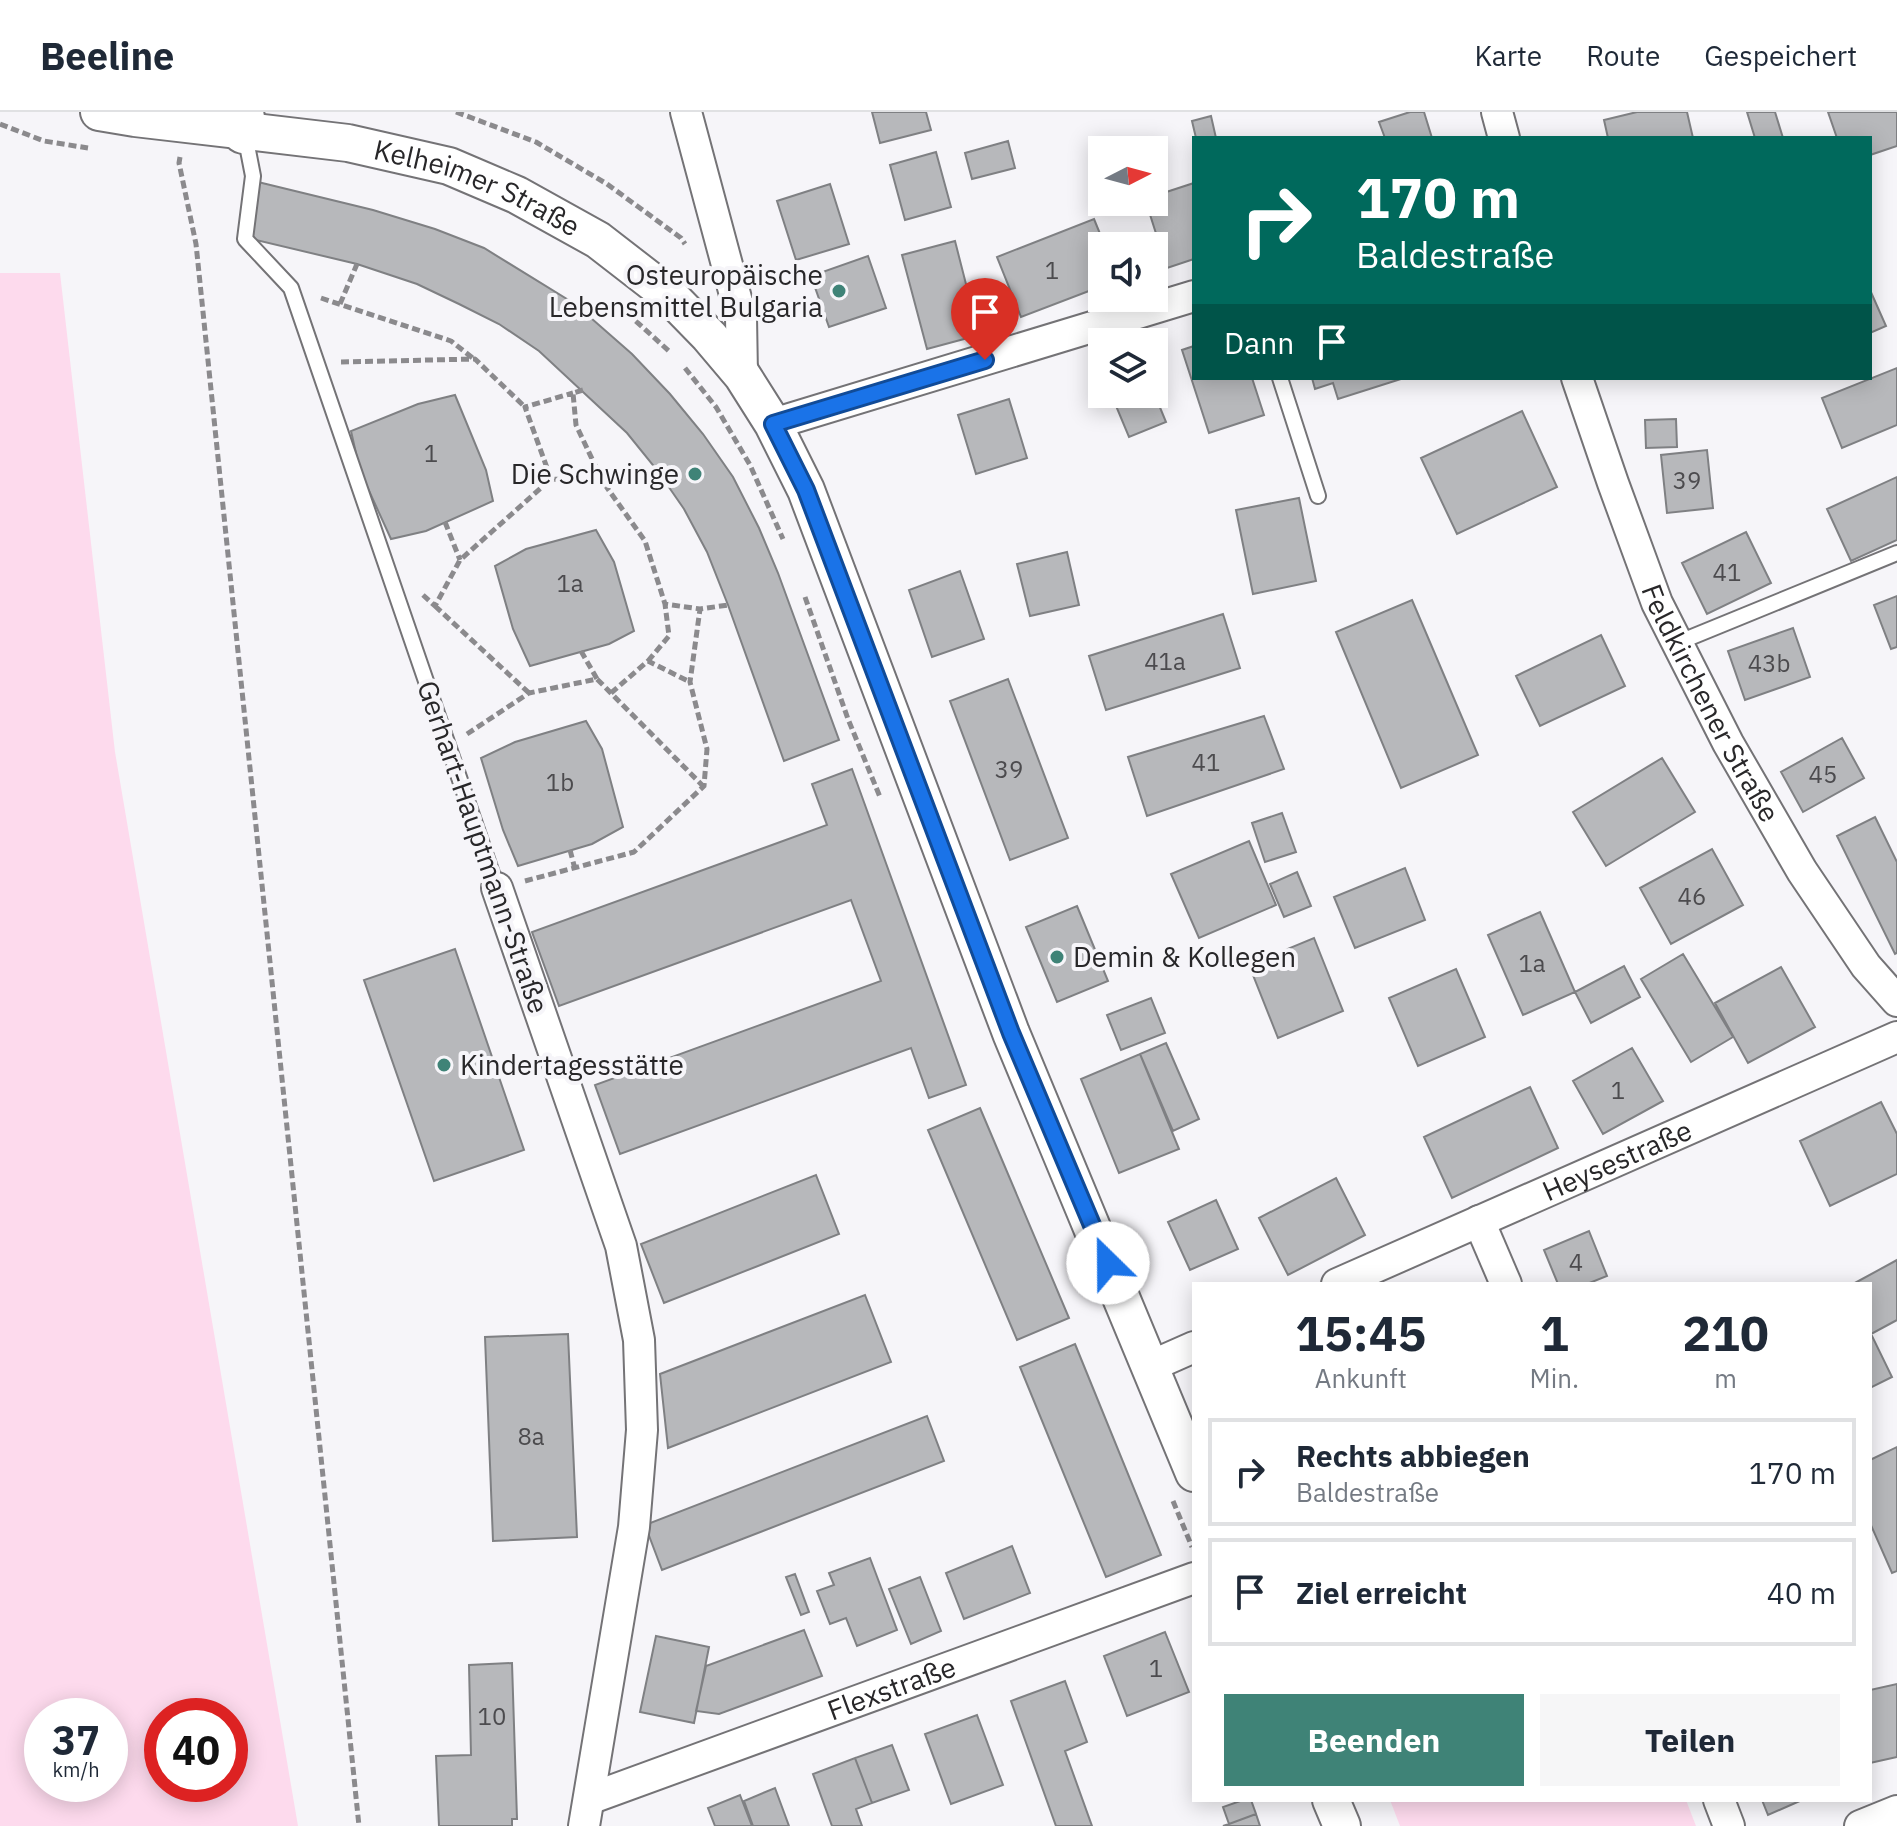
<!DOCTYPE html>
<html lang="de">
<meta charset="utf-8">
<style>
:root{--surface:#fff;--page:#f6f6f7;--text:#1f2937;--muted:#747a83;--line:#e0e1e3;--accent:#3f8377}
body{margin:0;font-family:"IBM Plex Sans",sans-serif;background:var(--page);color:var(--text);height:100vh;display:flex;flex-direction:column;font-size:30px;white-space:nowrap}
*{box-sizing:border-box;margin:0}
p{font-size:26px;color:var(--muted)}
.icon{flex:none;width:44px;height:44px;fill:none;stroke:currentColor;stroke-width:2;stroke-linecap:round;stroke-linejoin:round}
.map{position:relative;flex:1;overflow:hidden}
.details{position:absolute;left:1192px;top:1170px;width:680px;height:520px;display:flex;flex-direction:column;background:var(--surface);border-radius:0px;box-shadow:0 4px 20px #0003}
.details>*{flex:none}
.top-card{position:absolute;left:1192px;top:24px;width:680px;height:244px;border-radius:0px;box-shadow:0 4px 20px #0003;background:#00695c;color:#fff;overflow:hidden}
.needle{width:52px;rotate:84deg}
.buttons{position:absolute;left:1088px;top:24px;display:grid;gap:16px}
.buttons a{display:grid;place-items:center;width:80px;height:80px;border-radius:0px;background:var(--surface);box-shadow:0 4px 20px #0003;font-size:40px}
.speed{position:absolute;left:24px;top:1586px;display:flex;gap:16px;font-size:40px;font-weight:700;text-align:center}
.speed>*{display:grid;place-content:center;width:104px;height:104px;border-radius:50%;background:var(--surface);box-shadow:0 4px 20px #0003;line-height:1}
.speed small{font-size:20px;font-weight:400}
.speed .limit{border:12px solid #d22;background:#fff;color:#111}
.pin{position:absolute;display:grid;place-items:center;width:68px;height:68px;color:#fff;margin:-82px -34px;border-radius:50% 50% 50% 0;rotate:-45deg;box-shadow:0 0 8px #0007}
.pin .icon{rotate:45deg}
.me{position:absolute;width:88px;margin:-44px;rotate:337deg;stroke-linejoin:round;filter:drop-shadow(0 0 6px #0008)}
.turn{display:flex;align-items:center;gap:28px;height:168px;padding:0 32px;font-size:36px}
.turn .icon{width:104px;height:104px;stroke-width:2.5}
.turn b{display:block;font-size:56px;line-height:68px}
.then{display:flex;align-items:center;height:76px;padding:0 32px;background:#0003;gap:16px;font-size:30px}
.eta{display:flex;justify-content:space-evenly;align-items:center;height:136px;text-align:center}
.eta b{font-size:48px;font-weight:800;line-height:56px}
.button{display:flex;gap:16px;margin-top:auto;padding:16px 32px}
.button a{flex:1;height:92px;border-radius:0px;background:var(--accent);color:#fff;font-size:32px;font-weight:800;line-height:92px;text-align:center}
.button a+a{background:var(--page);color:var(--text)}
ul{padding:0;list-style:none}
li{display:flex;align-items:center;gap:24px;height:108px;margin:0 16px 12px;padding:0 16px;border:4px solid var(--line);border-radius:0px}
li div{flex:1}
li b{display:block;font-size:30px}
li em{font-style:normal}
header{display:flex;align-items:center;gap:48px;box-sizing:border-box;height:112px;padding:0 40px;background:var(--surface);border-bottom:2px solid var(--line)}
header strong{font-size:38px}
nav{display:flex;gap:44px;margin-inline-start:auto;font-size:28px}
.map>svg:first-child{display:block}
.green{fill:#fddaed;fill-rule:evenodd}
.building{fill:#b7b8bb;stroke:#7f8083;stroke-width:2}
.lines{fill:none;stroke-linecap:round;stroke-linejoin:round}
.service-casing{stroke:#747376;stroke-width:18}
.minor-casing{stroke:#747376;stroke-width:34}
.tertiary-casing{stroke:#747376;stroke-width:40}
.primary-casing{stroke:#747376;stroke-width:48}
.path{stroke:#8b8a8d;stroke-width:5;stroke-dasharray:8 4;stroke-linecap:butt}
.service{stroke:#fff;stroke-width:14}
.minor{stroke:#fff;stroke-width:30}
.tertiary{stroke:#fff;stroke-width:36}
.primary{stroke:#fff;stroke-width:44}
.route-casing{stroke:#114b97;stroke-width:20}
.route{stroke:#1a73e8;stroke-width:14}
.poi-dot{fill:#3f8377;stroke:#f6f5f9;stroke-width:3}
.labels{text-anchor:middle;stroke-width:8;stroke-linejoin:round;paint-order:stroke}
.number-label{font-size:24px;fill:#4c4b4e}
.street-label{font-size:28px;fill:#282729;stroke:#f6f5f9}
.poi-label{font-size:28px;fill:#282729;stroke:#f6f5f9;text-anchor:end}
</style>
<header>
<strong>Beeline</strong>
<nav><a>Karte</a><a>Route</a><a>Gespeichert</a></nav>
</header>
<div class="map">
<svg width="1897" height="1714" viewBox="0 0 1897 1714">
<rect width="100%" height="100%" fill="#f6f5f9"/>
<!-- green -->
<path class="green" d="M0 161H60L115 640 298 1714H0ZM42 1604H110V1672H42ZM162 1604H230V1672H162Z
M1390 1688H1686L1696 1714H1400Z"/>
<!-- building -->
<path class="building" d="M872 0H926L931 18 880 31Z
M1410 0H1424L1432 26H1385L1379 10Z
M1637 0H1687L1693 26H1608L1604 8Z
M1747 0H1775L1783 26H1755Z
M1828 0H1897V34L1870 43V26H1837Z
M1211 4 1216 26H1196L1192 9Z
M1008 29 1015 56 972 67 965 41Z
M936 40 951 95 905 108 890 53Z
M258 70 373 98 435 117 484 136 575 192 632 242 670 282 703 322 733 365 759 416 778 461 839 628 784 649 728 493 707 440 684 397 657 358 627 321 539 239 499 212 459 192 417 172 357 152 252 127Z
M1194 71V147L1167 156 1146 90H1154V84Z
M830 72 849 132 796 148 777 89Z
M1094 107 1105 134H1102V174L1021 205 997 145Z
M955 129 979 223 927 237 902 143Z
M868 144 886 196 829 215 811 164Z
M1870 178 1886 214 1870 221Z
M1194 234V266H1252L1264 303 1209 321 1182 238Z
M1897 256V313L1842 336 1822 286Z
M1312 266H1404L1338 287 1333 271 1315 277Z
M1154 281 1166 310 1129 325 1111 282Z
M455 283 486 358 493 389 426 419 391 427 360 359 351 319 418 292Z
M1009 287 1027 346 976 362 958 303Z
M1522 299 1557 375 1457 422 1421 346Z
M1676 307 1677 335 1646 336 1645 308Z
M1707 338 1713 396 1667 401 1661 343Z
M1897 365V428L1851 449 1827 397Z
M1299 386 1316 469 1253 482 1236 398Z
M596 418 614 450 634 519 609 532 530 554 513 517 495 454 526 437Z
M1746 420 1771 471 1707 502 1682 451Z
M1067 440 1079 493 1030 504 1017 452Z
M960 459 984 527 932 545 909 478Z
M1897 484V535L1891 537 1874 493Z
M1412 488 1478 643 1401 676 1336 520Z
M1223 502 1240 556 1106 598 1089 544Z
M1793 516 1810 565 1745 588 1728 539Z
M1601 523 1625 574 1540 614 1516 564Z
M1008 567 1068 726 1010 748 950 589Z
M1264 604 1284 657 1147 704 1128 645Z
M586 609 602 637 623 715 592 732 518 754 503 718 481 646 515 630Z
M1842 626 1864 666 1803 700 1781 660Z
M1662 646 1695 700 1606 754 1573 700Z
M852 657 966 973 929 986 911 936 620 1042 595 973 881 869 851 788 559 894 532 820 827 713 812 672Z
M1282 701 1296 740 1265 750 1252 711Z
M1875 705 1897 750V841L1895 842 1837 724Z
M1249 729 1276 793 1199 826 1171 762Z
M1712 737 1743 793 1671 832 1640 776Z
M1405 756 1425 808 1355 836 1334 785Z
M1297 760 1311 794 1284 805 1270 772Z
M1077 794 1108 869 1057 890 1026 815Z
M1540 800 1575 880 1523 903 1488 823Z
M1314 826 1343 899 1278 926 1249 853Z
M455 837 524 1038 434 1069 364 868Z
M1683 842 1733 925 1691 950 1641 867Z
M1624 854 1640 885 1591 911 1575 880Z
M1781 855 1815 915 1748 951 1715 891Z
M1456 857 1485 925 1418 954 1389 886Z
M1151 886 1165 921 1121 938 1107 903Z
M1166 931 1199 1007 1173 1019 1140 942Z
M1632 936 1663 989 1603 1022 1573 969Z
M1140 942 1179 1037 1119 1061 1081 967Z
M1530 975 1558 1036 1452 1086 1424 1025Z
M1881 990 1897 1022V1062L1830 1094 1800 1029Z
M980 996 1069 1206 1017 1228 928 1018Z
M816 1063 839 1122 664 1191 641 1132Z
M1336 1066 1365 1123 1288 1163 1259 1106Z
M1216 1088 1238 1137 1190 1158 1168 1110Z
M1589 1119 1607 1164 1587 1172H1558L1544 1138Z
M1897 1148V1208L1871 1222 1892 1265 1870 1276V1172H1853Z
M865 1183 891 1250 668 1336 660 1262Z
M568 1222 577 1425 493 1429 485 1225Z
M1075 1232 1161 1443 1106 1465 1020 1255Z
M927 1304 944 1349 662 1458 645 1413Z
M1897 1335V1459L1892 1461 1870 1411V1348Z
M1012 1434 1030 1481 964 1507 946 1461Z
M870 1446 897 1518 857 1534 846 1506 830 1512 817 1479 834 1473 829 1461Z
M795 1462 809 1500 801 1503 786 1465Z
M920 1465 941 1519 911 1532 889 1477Z
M804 1518 822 1564 719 1602 696 1599 706 1554Z
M1165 1520 1189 1580 1127 1604 1104 1544Z
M656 1524 709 1535 694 1611 640 1600Z
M512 1551 517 1707H512V1714H439L436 1644 471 1643 469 1553Z
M1065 1569 1087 1630 1065 1639 1092 1714H1056L1011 1589Z
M1897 1572V1645L1870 1651V1578Z
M977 1603 1003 1673 951 1692 925 1622Z
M892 1633 909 1678 872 1691 855 1646Z
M855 1646 872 1691 856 1697 862 1714H832L813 1662Z
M775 1676 789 1714H753L744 1689Z
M740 1683 752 1714H715L708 1696Z
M1243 1688H1251L1256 1702 1229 1712 1223 1695Z
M1762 1688H1802L1768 1703Z
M1256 1702 1260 1714H1223L1229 1712Z"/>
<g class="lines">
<!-- service casing -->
<g class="service-casing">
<path id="service" d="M245 23 253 64 245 127 291 176 497 776
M1280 266 1318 384
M1677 531 1897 441"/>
</g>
<!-- minor casing -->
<g class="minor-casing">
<g id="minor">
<path d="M686 0 741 205 742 263"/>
<path d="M1497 0 1504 26"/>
<path id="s1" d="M1577 266 1613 371 1657 491 1728 631 1802 759 1866 854 1897 889"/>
<path d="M773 312 1194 184"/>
<path d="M497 776 621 1134 639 1228 642 1318 634 1415 584 1714"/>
<path d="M1479 1109 1506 1172"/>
<path id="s2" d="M1337 1172 1897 925"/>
<path d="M1151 1254 1194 1235"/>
<path id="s3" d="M589 1687 1194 1466"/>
<path d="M1719 1688 1729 1714"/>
<path d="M1860 1714 1897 1699"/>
</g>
</g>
<!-- tertiary casing -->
<g class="tertiary-casing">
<g id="tertiary">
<path id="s4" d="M99 0 135 6 348 31 449 54 517 83 598 128 669 183 709 224 742 263 773 312 806 378 1011 921 1194 1361"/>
<path d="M1331 1688 1342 1714"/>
</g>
</g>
<!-- primary casing -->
<g class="primary-casing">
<path id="primary" d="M241 0 244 19"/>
</g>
<!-- path -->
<path class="path" d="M456 0 536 30 607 72 681 126 685 132
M0 12 44 29 88 36
M180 45 179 51 196 132 359 1714
M321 186 451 229 474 247
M340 192 357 152
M618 193 670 240
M341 250 475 247 525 295
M685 256 716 295 750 353 783 427
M583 278 573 281 576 313 603 370 645 429 665 492
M551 367 525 295 573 281
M445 410 460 448
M423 483 435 494 460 448 551 367 603 370
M805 485 848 607 880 685
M435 494 529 581
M581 539 597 567
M648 549 669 524 665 492 700 497
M611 581 648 549 690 570
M467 622 529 581 597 567 703 674
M570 738 575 757
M525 769 634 740 704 674 707 637 690 570 700 497 728 493
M1173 1389 1192 1435"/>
<!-- service -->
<use href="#service" class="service"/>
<!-- minor -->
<use href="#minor" class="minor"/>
<!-- tertiary -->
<use href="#tertiary" class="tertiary"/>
<!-- primary -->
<use href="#primary" class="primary"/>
</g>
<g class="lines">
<!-- route casing -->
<g class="route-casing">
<path id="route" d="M985 248 773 312 806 378 1011 921 1108 1151"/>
</g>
<!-- route -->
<use href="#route" class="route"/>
</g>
<!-- markers -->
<g class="poi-dot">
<circle cx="839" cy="179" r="8"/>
<circle cx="695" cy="362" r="8"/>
<circle cx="1057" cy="845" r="8"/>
<circle cx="444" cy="953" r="8"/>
</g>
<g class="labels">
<!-- number labels -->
<g class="number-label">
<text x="1052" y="167">1</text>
<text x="431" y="350">1</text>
<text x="1687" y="377">39</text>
<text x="1727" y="469">41</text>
<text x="570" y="480">1a</text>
<text x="1165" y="558">41a</text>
<text x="1769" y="560">43b</text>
<text x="1206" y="659">41</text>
<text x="1009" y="666">39</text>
<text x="1823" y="671">45</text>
<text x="560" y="679">1b</text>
<text x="1692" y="793">46</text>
<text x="1532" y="860">1a</text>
<text x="1618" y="987">1</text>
<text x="1576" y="1159">4</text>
<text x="531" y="1333">8a</text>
<text x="1156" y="1565">1</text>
<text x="492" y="1613">10</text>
</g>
<!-- street labels -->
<g class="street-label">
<text dy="10" stroke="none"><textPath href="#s4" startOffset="388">Kelheimer Straße</textPath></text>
<text dy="10" stroke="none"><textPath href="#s1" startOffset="352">Feldkirchener Straße</textPath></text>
<text transform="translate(483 735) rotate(71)" y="10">Gerhart-Hauptmann-Straße</text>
<text dy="10" stroke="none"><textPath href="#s2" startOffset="306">Heysestraße</textPath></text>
<text dy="10" stroke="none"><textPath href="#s3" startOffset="322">Flexstraße</textPath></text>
</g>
<!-- poi labels -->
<g class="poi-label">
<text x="823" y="173">Osteuropäische<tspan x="823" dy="32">Lebensmittel Bulgaria</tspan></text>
<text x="679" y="372">Die Schwinge</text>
<text x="1073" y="855" text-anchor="start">Demin &amp; Kollegen</text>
<text x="460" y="963" text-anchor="start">Kindertagesstätte</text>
</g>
</g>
</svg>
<div class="buttons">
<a><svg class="needle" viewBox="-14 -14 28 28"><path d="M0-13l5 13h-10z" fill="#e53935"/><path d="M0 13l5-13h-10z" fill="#747a83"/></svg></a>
<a><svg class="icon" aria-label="sound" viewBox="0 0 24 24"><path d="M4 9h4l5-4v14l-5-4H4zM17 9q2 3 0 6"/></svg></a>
<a><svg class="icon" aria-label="layers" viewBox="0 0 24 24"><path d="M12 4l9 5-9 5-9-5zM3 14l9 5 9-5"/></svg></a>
</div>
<div class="speed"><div>37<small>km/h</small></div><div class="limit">40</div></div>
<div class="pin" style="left:985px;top:248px;background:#d93025"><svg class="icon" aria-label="arrive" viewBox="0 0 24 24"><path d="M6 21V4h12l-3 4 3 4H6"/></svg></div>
<svg class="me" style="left:1108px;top:1151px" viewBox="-20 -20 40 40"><circle r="19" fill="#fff"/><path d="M0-13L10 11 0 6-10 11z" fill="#1a73e8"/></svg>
<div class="top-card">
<div class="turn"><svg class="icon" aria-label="right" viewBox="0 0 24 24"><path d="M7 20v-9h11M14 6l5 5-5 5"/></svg><div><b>170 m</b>Baldestraße</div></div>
<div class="then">Dann<svg class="icon" aria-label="arrive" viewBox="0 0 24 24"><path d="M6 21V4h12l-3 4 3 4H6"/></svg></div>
</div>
<section class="details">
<div class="eta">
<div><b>15:45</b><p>Ankunft</p></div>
<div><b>1</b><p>Min.</p></div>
<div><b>210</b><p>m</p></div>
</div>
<ul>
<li><svg class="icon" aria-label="right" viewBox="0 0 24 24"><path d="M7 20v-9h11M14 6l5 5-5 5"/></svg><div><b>Rechts abbiegen</b><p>Baldestraße</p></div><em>170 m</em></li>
<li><svg class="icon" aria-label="arrive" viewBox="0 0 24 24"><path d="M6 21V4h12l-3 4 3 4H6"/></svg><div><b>Ziel erreicht</b></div><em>40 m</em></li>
</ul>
<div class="button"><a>Beenden</a><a>Teilen</a></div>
</section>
</div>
